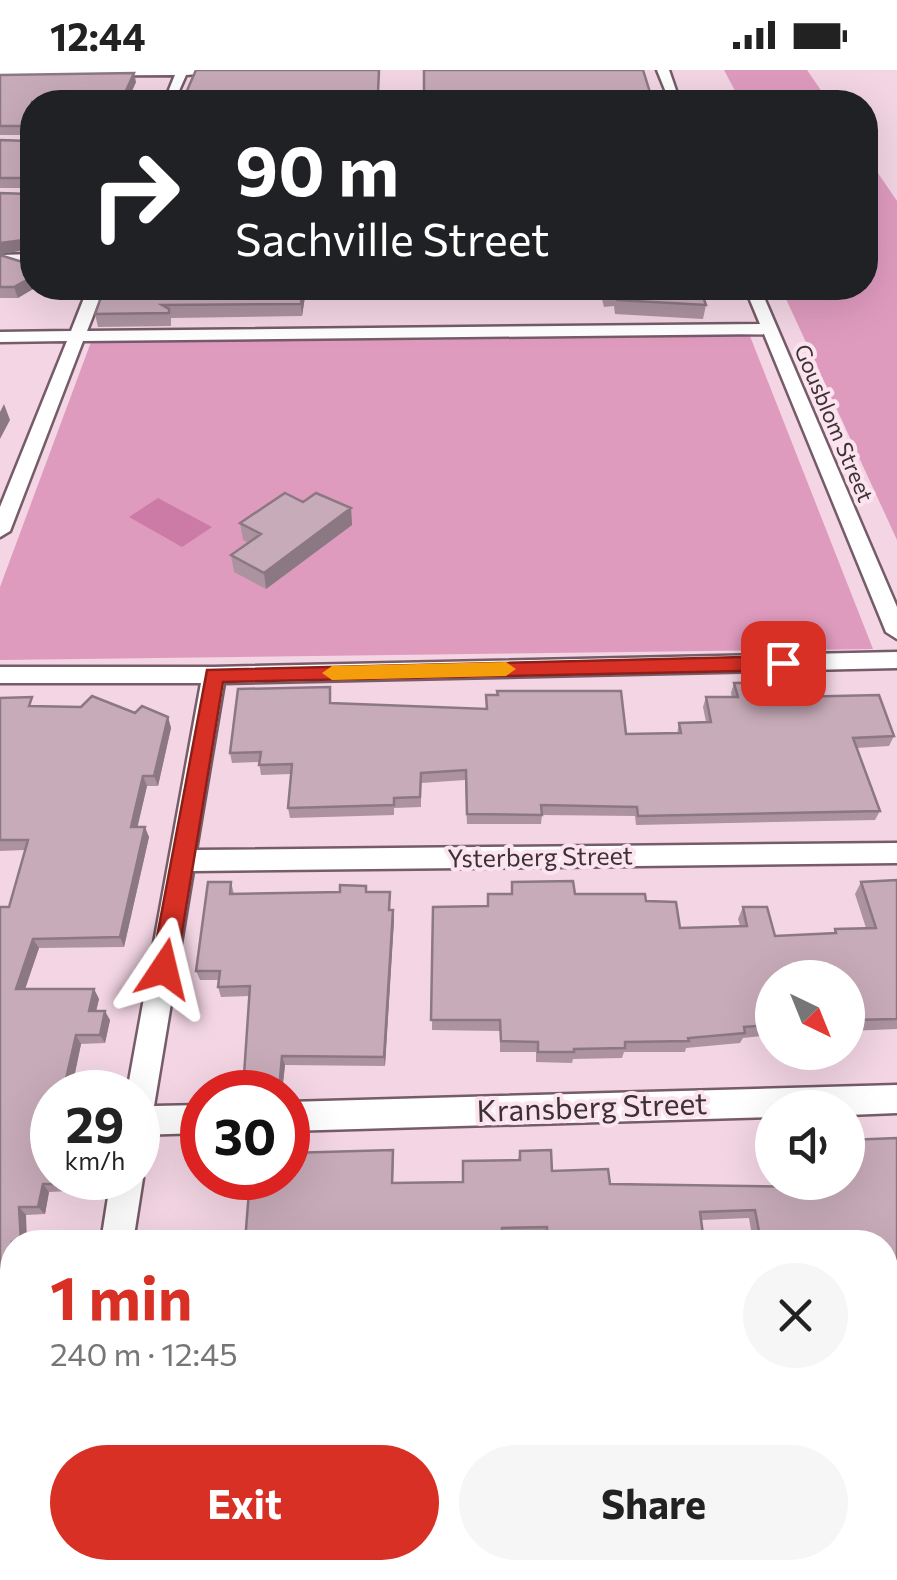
<!DOCTYPE html>
<meta charset="utf-8">
<style>
:root{--surface:#fff;--page:#f6f6f6;--text:#222;--muted:#767676;--accent:#d93025}
body{margin:0;font-family:Commissioner,sans-serif;background:var(--page);color:var(--text);height:100vh;display:flex;flex-direction:column;font-size:38px;white-space:nowrap}
*{box-sizing:border-box;margin:0}
p{font-size:32px;color:var(--muted)}
.icon{flex:none;width:55px;height:55px;fill:none;stroke:currentColor;stroke-width:2;stroke-linecap:round;stroke-linejoin:round}
.map{position:relative;flex:1;overflow:hidden}
.details{position:absolute;left:0px;top:1160px;width:898px;height:350px;display:flex;flex-direction:column;background:var(--surface);border-radius:40px 40px 0 0;box-shadow:0 10px 40px #0002}
.details>*{flex:none}
.top-card{position:absolute;left:20px;top:20px;width:858px;height:210px;border-radius:40px;box-shadow:0 10px 40px #0002;background:#202124;color:#fff;overflow:hidden}
.needle{width:65px;rotate:137deg}
.tools{position:absolute;left:755px;top:890px;display:grid;gap:20px}
.tools a{display:grid;place-items:center;width:110px;height:110px;border-radius:50%;background:var(--surface);box-shadow:0 10px 40px #0002;font-size:50px}
.speed{position:absolute;left:30px;top:1000px;display:flex;gap:20px;font-size:50px;font-weight:700;text-align:center}
.speed>*{display:grid;place-content:center;width:130px;height:130px;border-radius:50%;background:var(--surface);box-shadow:0 10px 40px #0002;line-height:1}
.speed small{font-size:25px;font-weight:400}
.speed .limit{border:15px solid #d22;background:#fff;color:#111}
.pin{position:absolute;display:grid;place-items:center;width:85px;height:85px;color:#fff;margin:-42px;border-radius:20px;box-shadow:0 5px 15px #0006}
.me{position:absolute;width:110px;margin:-55px;rotate:10deg;stroke-linejoin:round;filter:drop-shadow(0 0 8px #0008)}
.turn{display:flex;align-items:center;gap:35px;height:210px;padding:0 50px;font-size:45px}
.turn .icon{width:130px;height:130px;stroke-width:2.5}
.turn b{display:block;font-size:70px;line-height:85px}
.round{display:grid;place-items:center;flex:none;width:105px;height:105px;border-radius:52px;background:var(--page)}
.headline{display:flex;align-items:center;justify-content:space-between;height:170px;padding:0 50px}
h1{font-size:60px;font-weight:700;line-height:75px;color:var(--accent)}
.primary-button{display:flex;gap:20px;margin-top:auto;padding:20px 50px}
.primary-button a{flex:1;height:115px;border-radius:60px;background:var(--accent);color:#fff;font-size:40px;font-weight:700;line-height:115px;text-align:center}
.primary-button a+a{background:var(--page);color:var(--text)}
.status{display:flex;justify-content:space-between;align-items:center;height:70px;padding:0 50px;background:var(--surface);direction:ltr}
.status svg{height:28px;fill:currentColor}
.map>svg:first-child{display:block}
.green{fill:#df9bbe}
.water{fill:#cc7aa6}
.lines{fill:none;stroke-linecap:round;stroke-linejoin:round}
.street-casing{stroke:#755c68;stroke-width:5}
.street{fill:#fff;fill-rule:evenodd}
.wall{fill:#ac939f}
.shaded-wall{fill:#8c7882}
.building{fill:#c8abb9;stroke:#8c7882;stroke-width:2.5}
.route{fill:#d93025;stroke:#8d1f18;stroke-width:2.5}
.slow{fill:#f59e0b}
.labels{text-anchor:middle;stroke-width:8;stroke-linejoin:round;paint-order:stroke}
.far-street-label{font-size:22px;fill:#3c3136;stroke:#fce4ef}
.street-label{font-size:25px;fill:#3c3136;stroke:#fce4ef}
.near-street-label{font-size:30px;fill:#3c3136;stroke:#fce4ef}
</style>
<div class="status"><b>12:44</b><svg viewBox="0 0 49 12"><path d="M0 12V9h3v3zM5 12V6h3v6zM10 12V3h3v9zM15 12V0h3v12zM26 1h20v11H26zM47 4h2v5h-2z"/></svg></div>
<div class="map">
<svg width="897" height="1510" viewBox="0 0 897 1510">
<rect width="100%" height="100%" fill="#f3d5e3"/>
<!-- green -->
<path class="green" d="M724 0H807L829 32H741Z
M865 84 897 131V470L781 218H865Z
M750 266 873 579 0 590V517L91 272Z"/>
<!-- water -->
<path class="water" d="M158 428 212 457 182 477 129 447Z"/>
<g class="lines">
<!-- street casing -->
<g class="street-casing">
<path id="street" d="M0 0H235L236 1 186 5 174 32H164L175 5 0 6Z
M657 0H669L680 32H670Z
M32 184V192L0 193V185Z
M88 218H104L87 261 760 254 745 218H760L897 537V569L886 562 764 264 83 271 10 461 0 467V437L67 271 0 272V262L71 261Z
M897 582V598L224 613 196 780 897 773V793L193 801 154 1036 202 1035V1063L138 1065V1022H127L201 613H0V597H214Z
M897 1015V1043L848 1045V1038H772V1047L288 1061V1032Z
M138 1097 143 1108 133 1172H101L111 1108H138Z
M885 1384H897V1420H885Z
M724 1498H762L764 1510H726Z"/>
</g>
<!-- street -->
<use href="#street" class="street"/>
</g>
<!-- wall -->
<path class="wall" d="M0 5 136 12 127 32H32V179L0 184V123L29 124 31 118H0V70L29 71 31 65H0Z
M0 185 32 195 18 228H0Z
M115 218H306V220L302 246 171 248V256L98 257 95 244 113 222Z
M599 218H715L712 230H705L706 235 703 249 615 244 614 236 604 237Z
M303 432 351 438 352 455 266 519 234 502 231 485 249 473 243 470 240 453Z
M734 613 790 627 894 666 889 676 856 678 880 741 875 750 636 755 635 746 542 745 541 754H467L465 710 421 713V737L394 738V745L290 748 288 738 291 704 261 705 259 692 232 693 230 683 626 664H677L679 653 706 652 703 637 706 627H732L731 623Z
M0 628 36 636 168 647 171 658 158 716H147L137 757 149 767 124 877 39 878 25 919H94L99 929 96 941 110 950 105 973 81 974 71 1022H52V1108H73L70 1121 49 1122 45 1144 26 1145 12 1172V1304L0 1367V837H9L25 780 0 781Z
M897 810V959L848 961V908H772V965L743 968 740 973 686 978 685 982H624L622 988 573 989 572 993 536 992V982H500V961L432 960 433 837 487 836 488 824H511L512 812 575 824 646 831 680 858 740 856 738 849 743 837 775 866 833 864 835 859 866 858 855 824 861 812Z
M231 812 234 824 390 822V840H393L394 850 385 996 285 995 282 1022H243L249 926 221 927 218 917 219 910H200L196 901Z
M897 1068V1277H885V1172H753L749 1148 701 1150 704 1172H545V1166L245 1172 394 1090 393 1113 463 1112 518 1090 520 1081 552 1101 610 1114 809 1117 808 1112H848Z
M826 1498H885L897 1510H867L866 1504H828Z"/>
<!-- shaded-wall -->
<path class="shaded-wall" d="M134 3 136 12 127 32H121Z
M32 169V179L0 184V173Z
M32 207V218H35L18 228 14 217Z
M303 218H306V220L302 246 301 234Z
M4 334 10 350 0 369V342Z
M351 438 352 455 266 519 264 503Z
M168 647 171 658 158 716 154 706Z
M143 706 147 716 135 768 131 757Z
M145 757 149 767 124 877 120 867Z
M393 840 394 850 385 996 384 987Z
M33 869 39 878 22 928 16 919Z
M94 919 99 929 94 950 89 941Z
M105 941 110 950 105 973 100 965Z
M76 965 81 974 71 1022H63Z
M282 986 285 995 282 1022H280Z
M66 1108H73L70 1121 64 1114Z
M43 1114 49 1122 45 1144 38 1137Z
M19 1137 26 1145 27 1172H21Z
M7 1285 12 1288V1304L0 1367V1322Z
M136 1498H146L144 1510H134Z
M246 1498H252L251 1510H244Z"/>
<!-- building -->
<path class="building" d="M196 0H379L378 23H424V0H643L653 32H182Z
M134 3 121 32H32V59L29 56H0V5Z
M32 62V112L29 108H0V70L29 71Z
M32 114V169L0 173V123L29 124Z
M0 185 32 195V207L14 217H0Z
M115 218H303L301 234 162 235 169 239V243L95 244 104 219 113 222Z
M604 218H700L706 235 617 230 615 222H605Z
M285 423 303 432 316 423 351 438 264 503 231 485 261 464 240 453Z
M785 612 790 627 879 625 894 666 853 668 880 741 638 746 637 737 541 735 542 745 467 744 466 700 421 703 420 727 394 728V735L288 738 292 694 259 695 261 682 230 683 238 619 330 617V633L487 639 486 625H498L497 621H621L626 664 681 663 679 653 711 652 706 627H738L734 613Z
M92 626 135 643 142 636 168 647 154 706H143L131 757H145L120 867 33 869 16 919H94L89 941H105L100 965H76L63 1022H52V1074L49 1091 52 1090V1108H66L64 1114H43L38 1137H19L21 1172H12V1285H7L0 1322V837H9L28 770H0V628L32 627 29 636 81 637Z
M897 810V949L851 950 852 954H848V908H772V955L744 957 745 963 688 968 689 971 625 972V978L574 979V982H538V972L501 971 500 950H431L433 837 488 836V824H512V812L573 811 575 824H645L646 831 676 832 680 858 747 856 743 837H767L775 866 836 863 835 859 876 858 861 812Z
M208 812H231L230 824 340 822V815L366 816V822H390L389 840H393L384 987 282 986 279 1020H243L250 916 218 917 220 901H196Z
M897 1068V1270H889L885 1257V1172H761L755 1140 700 1142 704 1172H548L547 1157 502 1158V1172H245L250 1108H288V1083L393 1080 392 1113 463 1112V1091L520 1090V1081L551 1080 552 1101 608 1099 610 1114 818 1117 817 1112H848V1070Z
M897 1491V1510H874L872 1502 833 1503 832 1498H885V1492Z
M95 1498H136L134 1510H93Z
M207 1498H246L244 1510H205Z"/>
<!-- route -->
<path class="route" d="M783 586 793 593 783 600 223 612 176 899 173 907 164 910 155 907 151 899 207 600Z"/>
<!-- slow -->
<path class="slow" d="M506 592 516 599 506 606 332 610 322 603 332 596Z"/>
<g class="labels">
<!-- far-street labels -->
<g class="far-street-label">
<text transform="translate(834 353) rotate(67)" y="8">Gousblom Street</text>
</g>
<!-- street labels -->
<g class="street-label">
<text transform="translate(540 787) rotate(-1)" y="9">Ysterberg Street</text>
</g>
<!-- near-street labels -->
<g class="near-street-label">
<text transform="translate(592 1038) rotate(-2)" y="10">Kransberg Street</text>
</g>
</g>
</svg>
<div class="tools">
<a><svg class="needle" viewBox="-14 -14 28 28"><path d="M0-13l5 13h-10z" fill="#e53935"/><path d="M0 13l5-13h-10z" fill="#767676"/></svg></a>
<a><svg class="icon" aria-label="sound" viewBox="0 0 24 24"><path d="M4 9h4l5-4v14l-5-4H4zM17 9q2 3 0 6"/></svg></a>
</div>
<div class="speed"><div>29<small>km/h</small></div><div class="limit">30</div></div>
<div class="pin" style="left:783px;top:593px;background:#d93025"><svg class="icon" aria-label="arrive" viewBox="0 0 24 24"><path d="M6 21V4h12l-3 4 3 4H6"/></svg></div>
<svg class="me" style="left:164px;top:899px" viewBox="-20 -20 40 40"><path d="M0-17L14 15 0 8-14 15z" fill="#d93025" stroke="#fff" stroke-width="4"/></svg>
<div class="top-card">
<div class="turn"><svg class="icon" aria-label="right" viewBox="0 0 24 24"><path d="M7 20v-9h11M14 6l5 5-5 5"/></svg><div><b>90 m</b>Sachville Street</div></div>
</div>
<section class="details">
<div class="headline"><div><h1>1 min</h1><p>240 m · 12:45</p></div><a class="round"><svg class="icon" aria-label="close" viewBox="0 0 24 24"><path d="M6 6l12 12M18 6L6 18"/></svg></a></div>
<div class="primary-button"><a>Exit</a><a>Share</a></div>
</section>
</div>
